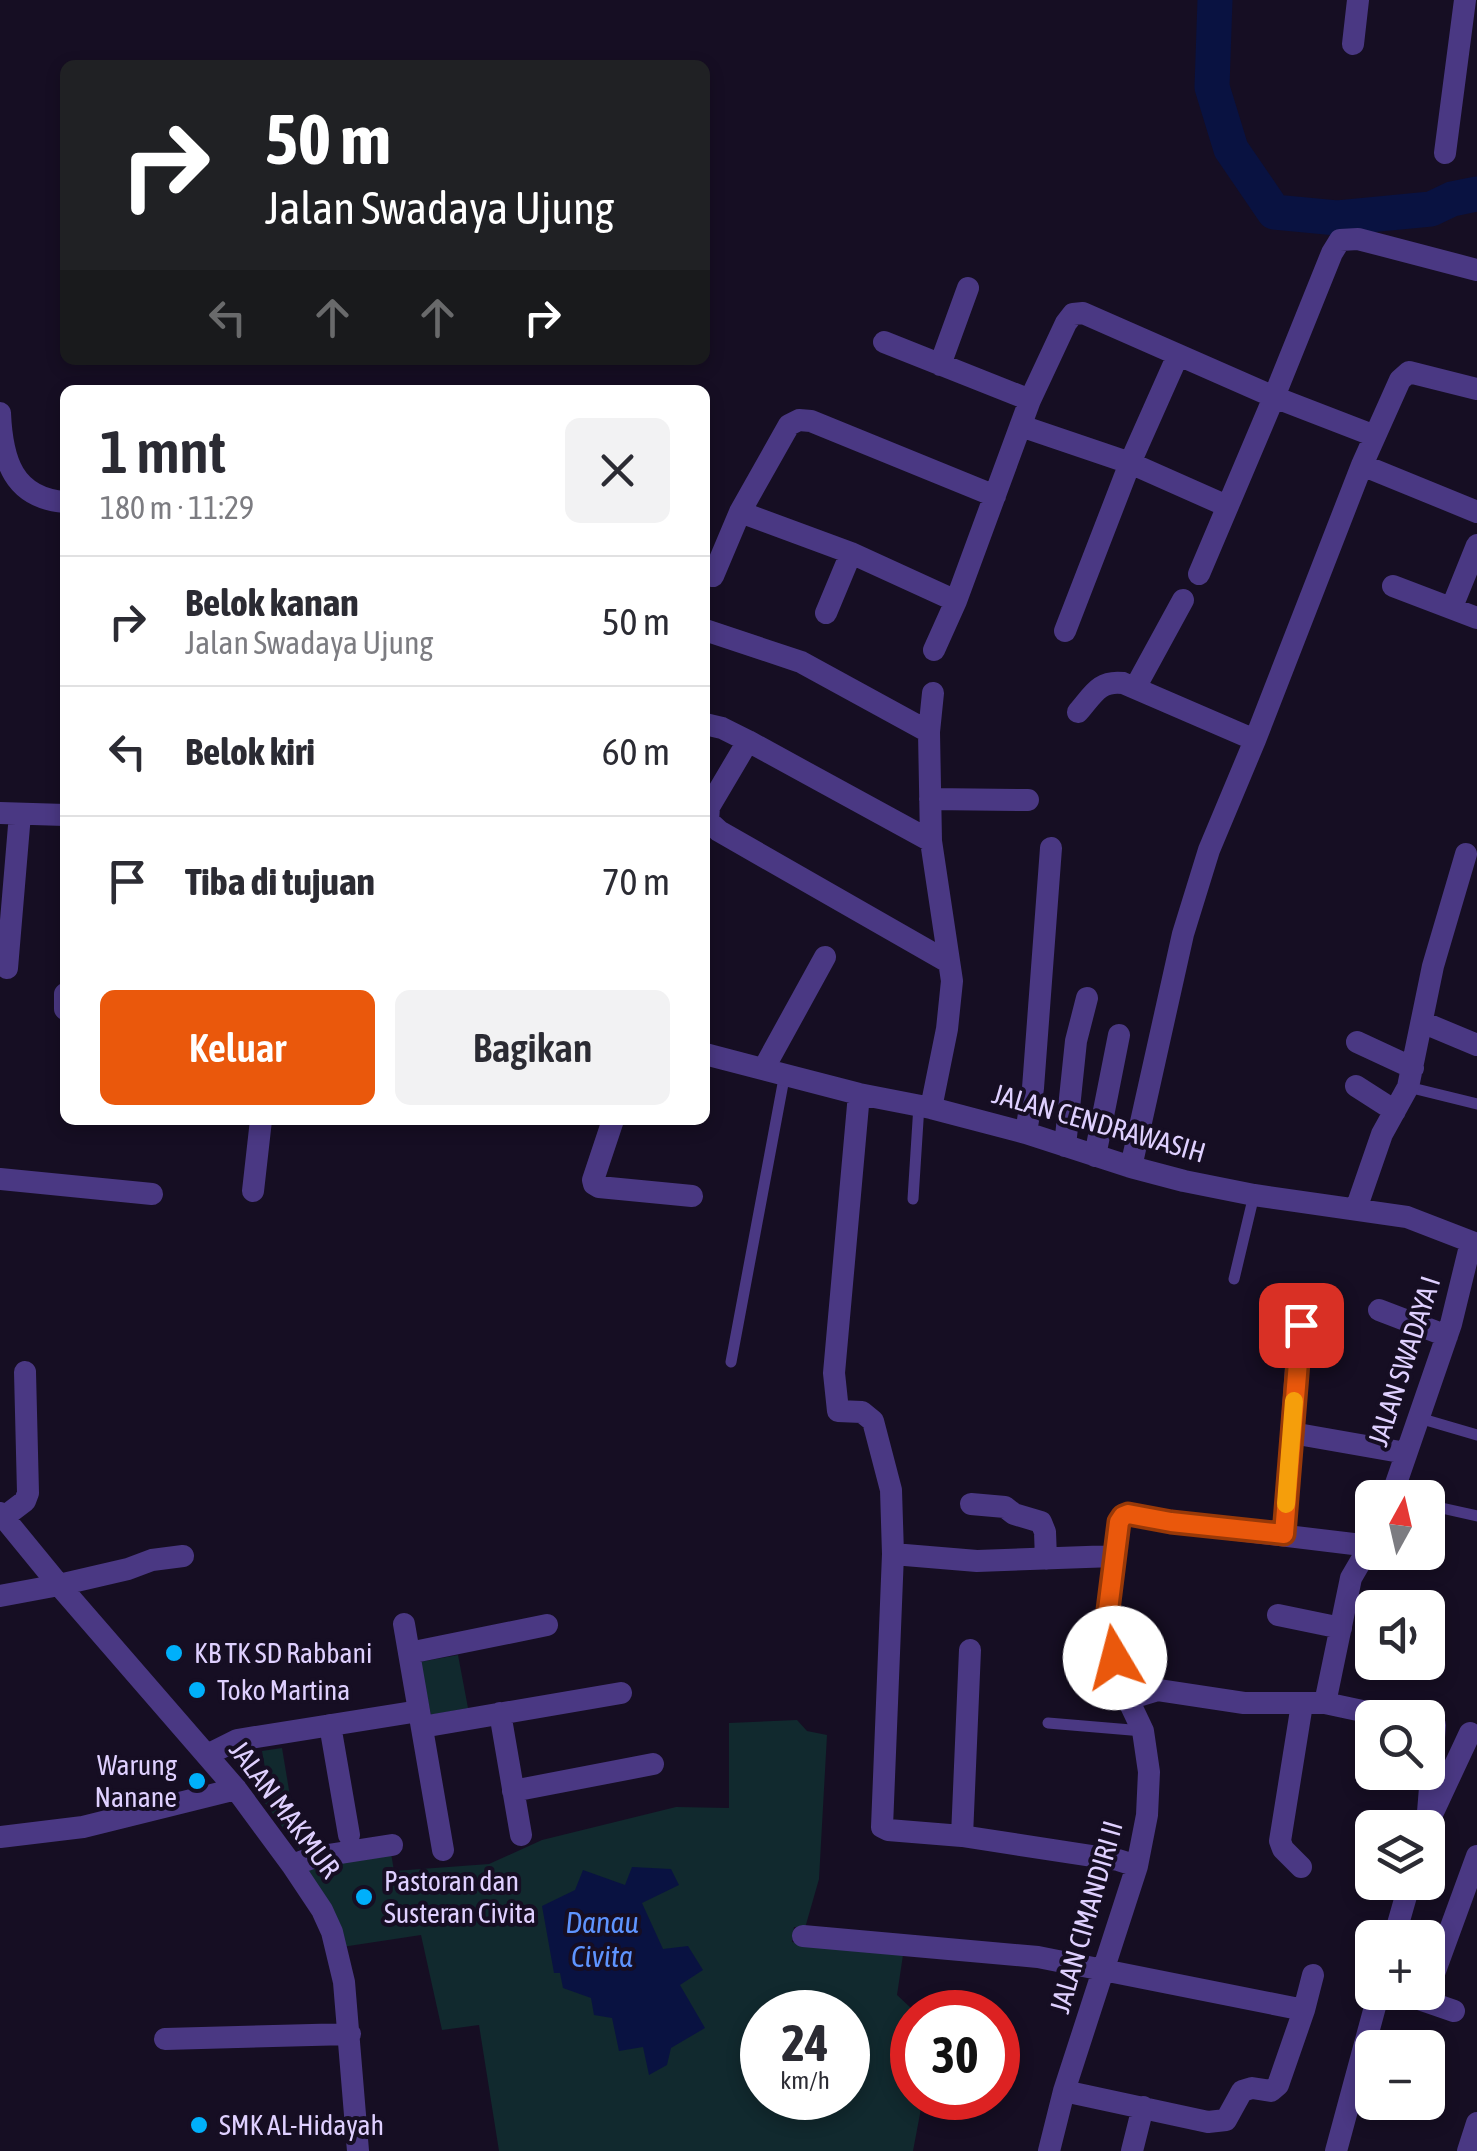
<!DOCTYPE html>
<html lang="id">
<meta charset="utf-8">
<style>
:root{--surface:#fff;--page:#f2f2f3;--text:#2b2b33;--muted:#7c7c81;--line:#e1e1e2;--accent:#ea580c}
body{margin:0;font-family:"Asap Condensed",sans-serif;background:var(--page);color:var(--text);height:100vh;display:flex;flex-direction:column;font-size:38px;white-space:nowrap}
*{box-sizing:border-box;margin:0}
p{font-size:32px;color:var(--muted)}
.icon{flex:none;width:55px;height:55px;fill:none;stroke:currentColor;stroke-width:2;stroke-linecap:round;stroke-linejoin:round}
.map{position:relative;flex:1;overflow:hidden}
.details{position:absolute;left:60px;top:385px;width:650px;height:740px;display:flex;flex-direction:column;background:var(--surface);border-radius:15px;box-shadow:0 5px 15px #0003}
.details>*{flex:none}
.banner{position:absolute;left:60px;top:60px;width:650px;height:305px;border-radius:15px;box-shadow:0 5px 15px #0003;background:#202124;color:#fff;overflow:hidden}
.needle{width:65px;rotate:8deg}
.buttons{position:absolute;left:1355px;top:1480px;display:grid;gap:20px}
.buttons a{display:grid;place-items:center;width:90px;height:90px;border-radius:15px;background:var(--surface);box-shadow:0 5px 15px #0003;font-size:50px}
.speed{position:absolute;left:740px;top:1990px;display:flex;gap:20px;font-size:50px;font-weight:700;text-align:center}
.speed>*{display:grid;place-content:center;width:130px;height:130px;border-radius:50%;background:var(--surface);box-shadow:0 5px 15px #0003;line-height:1}
.speed small{font-size:25px;font-weight:400}
.speed .limit{border:15px solid #d22;background:#fff;color:#111}
.pin{position:absolute;display:grid;place-items:center;width:85px;height:85px;color:#fff;margin:-42px;border-radius:20px;box-shadow:0 5px 15px #0006}
.me{position:absolute;width:110px;margin:-55px;rotate:352deg;stroke-linejoin:round;filter:drop-shadow(0 0 8px #0008)}
.turn{display:flex;align-items:center;gap:35px;height:210px;padding:0 40px;font-size:45px}
.turn .icon{width:130px;height:130px;stroke-width:2.5}
.turn b{display:block;font-size:70px;line-height:85px}
.lanes{display:flex;align-items:center;height:95px;padding:0 40px;background:#0003;justify-content:center;gap:50px;direction:ltr}
.lanes .off{opacity:.35}
.round{display:grid;place-items:center;flex:none;width:105px;height:105px;border-radius:15px;background:var(--page)}
.head{display:flex;align-items:center;justify-content:space-between;height:170px;padding:0 40px}
h1{font-size:60px;font-weight:600;line-height:75px}
.cta{display:flex;gap:20px;margin-top:auto;padding:20px 40px}
.cta a{flex:1;height:115px;border-radius:15px;background:var(--accent);color:#fff;font-size:40px;font-weight:600;line-height:115px;text-align:center}
.cta a+a{background:var(--page);color:var(--text)}
ul{padding:0;list-style:none}
li{display:flex;align-items:center;gap:30px;height:130px;padding:0 40px;border-top:2px solid var(--line)}
li div{flex:1}
li b{display:block;font-size:38px}
li em{font-style:normal}
.map>svg:first-child{display:block}
.green{fill:#11292e;fill-rule:evenodd}
.water{fill:#091241}
.lines{fill:none;stroke-linecap:round;stroke-linejoin:round}
.river{stroke:#091241;stroke-width:35}
.service{stroke:#4a3883;stroke-width:11}
.minor{stroke:#4a3883;stroke-width:22}
.route-casing{stroke:#983908;stroke-width:25}
.route{stroke:#ea580c;stroke-width:18}
.slow{stroke:#f59e0b;stroke-width:18}
.poi-dot{fill:#00b0fb;stroke:#160e23;stroke-width:4}
.labels{text-anchor:middle;stroke-width:8;stroke-linejoin:round;paint-order:stroke}
.street-label{font-size:28px;fill:#dfd0ff;stroke:#160e23}
.poi-label{font-size:28px;fill:#dfd0ff;stroke:#160e23;text-anchor:start}
.water-label{font-size:30px;font-style:italic;fill:#5e94ff;stroke:#160e23}
</style>
<div class="map">
<svg width="1477" height="2151" viewBox="0 0 1477 2151">
<rect width="100%" height="100%" fill="#160e23"/>
<!-- green -->
<path class="green" d="M458 1655 468 1708 431 1715 420 1662Z
M797 1720 807 1731 827 1735 819 1879 805 1928 794 1927 792 1942 903 1955 897 1995 912 2009 909 2060 912 2062V2098H923L913 2151H499L479 2025 442 2030 421 1935 342 1947 299 1862 390 1847 394 1871 489 1864 542 1840 676 1807 729 1808V1723ZM762 2012H848V2098H762Z
M282 1748 299 1850 257 1792 253 1770 265 1768 262 1751Z"/>
<!-- water -->
<path class="water" d="M632 1867 671 1869 679 1885 642 1903 663 1949 688 1946 703 1970 680 1985 705 2028 671 2048 667 2065 649 2075 643 2047 619 2051 612 2018 594 2015 591 1998 563 1988 560 1973H554L542 1906 575 1890 583 1870 625 1885Z"/>
<g class="lines">
<!-- river -->
<path class="river" d="M1215 0 1212 87 1231 149 1274 212 1337 218 1431 209 1452 199 1477 194"/>
<!-- service -->
<path class="service" d="M1408 1087 1477 1104
M913 1199 919 1105
M1234 1279 1254 1195
M731 1362 785 1073
M1419 1418 1477 1435
M1428 1505 1477 1516
M1048 1723 1143 1731"/>
<!-- minor -->
<path class="minor" d="M1353 44 1358 0
M1445 153 1465 0
M884 342 1030 400
M940 365 968 288
M0 413C2 460 13 498 65 502
M1021 426 1130 463 1227 506
M1362 465 1477 512
M740 512 851 553 956 601
M1199 574 1274 397 1375 436
M713 576 740 512 789 425 799 420 811 421 995 496
M1393 586 1477 618
M1452 607 1477 545
M826 613 851 553
M705 630 801 662 929 732
M1065 631 1130 463 1178 355
M934 650 956 601 1030 400 1066 323 1073 314 1083 313 1274 397 1332 253 1340 240 1358 239 1477 270
M1135 688 1183 600
M1078 712C1093 695 1099 680 1123 683L1255 740
M705 724 722 728 748 741 931 841
M748 741 709 807 708 821 719 831 948 962
M930 799 1028 800
M0 813 65 815
M7 968 20 814
M65 994V1009
M1422 1022 1477 1045
M1357 1042 1413 1068
M705 1054 859 1094 931 1108 1026 1133 1131 1167 1184 1181 1254 1195 1407 1217 1477 1244
M764 1068 825 957
M1356 1086 1395 1111
M859 1094 834 1373 838 1411 862 1412 873 1421 891 1490 893 1554 882 1827 888 1830 962 1836 1118 1860 1137 1866
M931 1108 947 1029 952 981 931 841 929 732 933 693
M613 1120 593 1180 594 1184 599 1187 692 1196
M1026 1133 1033 1088 1051 848
M1065 1146 1076 1041 1087 998
M1095 1156 1119 1035
M1131 1167 1183 934 1209 850 1255 740 1362 465 1400 380 1409 372 1477 389
M0 1179 152 1194
M253 1191 261 1120
M1356 1209 1382 1134 1408 1087 1433 966 1466 854
M1379 1310 1447 1336
M1292 1433 1406 1453
M1391 1498 1451 1324 1471 1242
M971 1504 1005 1507 1014 1514 1041 1522 1045 1532 1046 1559
M0 1513 59 1585 236 1789 292 1865 322 1910 332 1932 344 1982 358 2151
M4 1517 25 1501 28 1493 25 1372
M1284 1534 1297 1354 1301 1325 1309 1302
M893 1554 977 1561 1114 1556
M0 1596 59 1585 128 1569 152 1560 183 1556
M1278 1615 1341 1628
M404 1624 443 1850
M409 1653 547 1625
M1128 1699 1158 1690 1244 1703H1325L1395 1718
M1325 1703 1351 1578 1372 1542
M500 1713 521 1835
M330 1725 349 1835
M1435 1725 1427 1825 1470 1733
M422 1727 621 1693
M207 1755 237 1740 419 1711
M513 1791 653 1764
M962 1836 970 1650
M0 1837 83 1827 236 1789
M292 1865 315 1857 392 1845
M1301 1867 1283 1849 1280 1841 1302 1704
M803 1936 1038 1957 1304 2010
M1394 1938 1410 1882
M1428 1990 1477 1856
M1399 1992 1454 2011
M165 2039 350 2034
M1064 2091 1208 2122 1226 2120 1242 2091 1252 2088 1271 2091 1278 2085 1304 2010 1313 1975
M1049 2151 1064 2091 1137 1866 1147 1815 1149 1772 1143 1731 1124 1691 1106 1626 1119 1522 1123 1515 1128 1514 1171 1522 1370 1546
M1132 2151 1143 2107
M1336 2151 1379 1992
M1468 2151 1477 2123"/>
</g>
<g class="lines">
<!-- route casing -->
<g class="route-casing">
<path id="route" d="M1115 1658 1106 1626 1119 1522 1123 1516 1128 1514 1171 1522 1284 1534 1301 1325"/>
</g>
<!-- route -->
<use href="#route" class="route"/>
<!-- slow -->
<path class="slow" d="M1286 1504 1294 1401"/>
</g>
<!-- markers -->
<g class="poi-dot">
<circle cx="174" cy="1653" r="10"/>
<circle cx="197" cy="1690" r="10"/>
<circle cx="197" cy="1781" r="10"/>
<circle cx="364" cy="1897" r="10"/>
<circle cx="199" cy="2125" r="10"/>
</g>
<g class="labels">
<!-- street labels -->
<g class="street-label">
<text transform="translate(1099 1123) rotate(16)" y="10">JALAN CENDRAWASIH</text>
<text transform="translate(1404 1361) rotate(-72)" y="10">JALAN SWADAYA I</text>
<text transform="translate(285 1809) rotate(53)" y="10">JALAN MAKMUR</text>
<text transform="translate(1086 1917) rotate(-74)" y="10">JALAN CIMANDIRI II</text>
</g>
<!-- poi labels -->
<g class="poi-label">
<text x="194" y="1663">KB TK SD Rabbani</text>
<text x="217" y="1700">Toko Martina</text>
<text x="177" y="1775" text-anchor="end">Warung<tspan x="177" dy="32">Nanane</tspan></text>
<text x="384" y="1891">Pastoran dan<tspan x="384" dy="32">Susteran Civita</tspan></text>
<text x="219" y="2135">SMK AL-Hidayah</text>
</g>
<!-- water labels -->
<g class="water-label">
<text x="602" y="1933">Danau<tspan x="602" dy="34">Civita</tspan></text>
</g>
</g>
</svg>
<div class="buttons">
<a><svg class="needle" viewBox="-14 -14 28 28"><path d="M0-13l5 13h-10z" fill="#e53935"/><path d="M0 13l5-13h-10z" fill="#7c7c81"/></svg></a>
<a><svg class="icon" aria-label="sound" viewBox="0 0 24 24"><path d="M4 9h4l5-4v14l-5-4H4zM17 9q2 3 0 6"/></svg></a>
<a><svg class="icon" aria-label="search" viewBox="0 0 24 24"><circle cx="10" cy="10" r="6"/><path d="M15 15l6 6"/></svg></a>
<a><svg class="icon" aria-label="layers" viewBox="0 0 24 24"><path d="M12 4l9 5-9 5-9-5zM3 14l9 5 9-5"/></svg></a>
<a>+</a>
<a>−</a>
</div>
<div class="speed"><div>24<small>km/h</small></div><div class="limit">30</div></div>
<div class="pin" style="left:1301px;top:1325px;background:#d93025"><svg class="icon" aria-label="arrive" viewBox="0 0 24 24"><path d="M6 21V4h12l-3 4 3 4H6"/></svg></div>
<svg class="me" style="left:1115px;top:1658px" viewBox="-20 -20 40 40"><circle r="19" fill="#fff"/><path d="M0-13L10 11 0 6-10 11z" fill="#ea580c"/></svg>
<div class="banner">
<div class="turn"><svg class="icon" aria-label="right" viewBox="0 0 24 24"><path d="M7 20v-9h11M14 6l5 5-5 5"/></svg><div><b>50 m</b>Jalan Swadaya Ujung</div></div>
<div class="lanes"><svg class="icon off" aria-label="left" viewBox="0 0 24 24"><path d="M17 20v-9H6M10 6l-5 5 5 5"/></svg><svg class="icon off" aria-label="ahead" viewBox="0 0 24 24"><path d="M12 20V5M6 11l6-6 6 6"/></svg><svg class="icon off" aria-label="ahead" viewBox="0 0 24 24"><path d="M12 20V5M6 11l6-6 6 6"/></svg><svg class="icon" aria-label="right" viewBox="0 0 24 24"><path d="M7 20v-9h11M14 6l5 5-5 5"/></svg></div>
</div>
<section class="details">
<div class="head"><div><h1>1 mnt</h1><p>180 m · 11:29</p></div><a class="round"><svg class="icon" aria-label="close" viewBox="0 0 24 24"><path d="M6 6l12 12M18 6L6 18"/></svg></a></div>
<ul>
<li><svg class="icon" aria-label="right" viewBox="0 0 24 24"><path d="M7 20v-9h11M14 6l5 5-5 5"/></svg><div><b>Belok kanan</b><p>Jalan Swadaya Ujung</p></div><em>50 m</em></li>
<li><svg class="icon" aria-label="left" viewBox="0 0 24 24"><path d="M17 20v-9H6M10 6l-5 5 5 5"/></svg><div><b>Belok kiri</b></div><em>60 m</em></li>
<li><svg class="icon" aria-label="arrive" viewBox="0 0 24 24"><path d="M6 21V4h12l-3 4 3 4H6"/></svg><div><b>Tiba di tujuan</b></div><em>70 m</em></li>
</ul>
<div class="cta"><a>Keluar</a><a>Bagikan</a></div>
</section>
</div>
